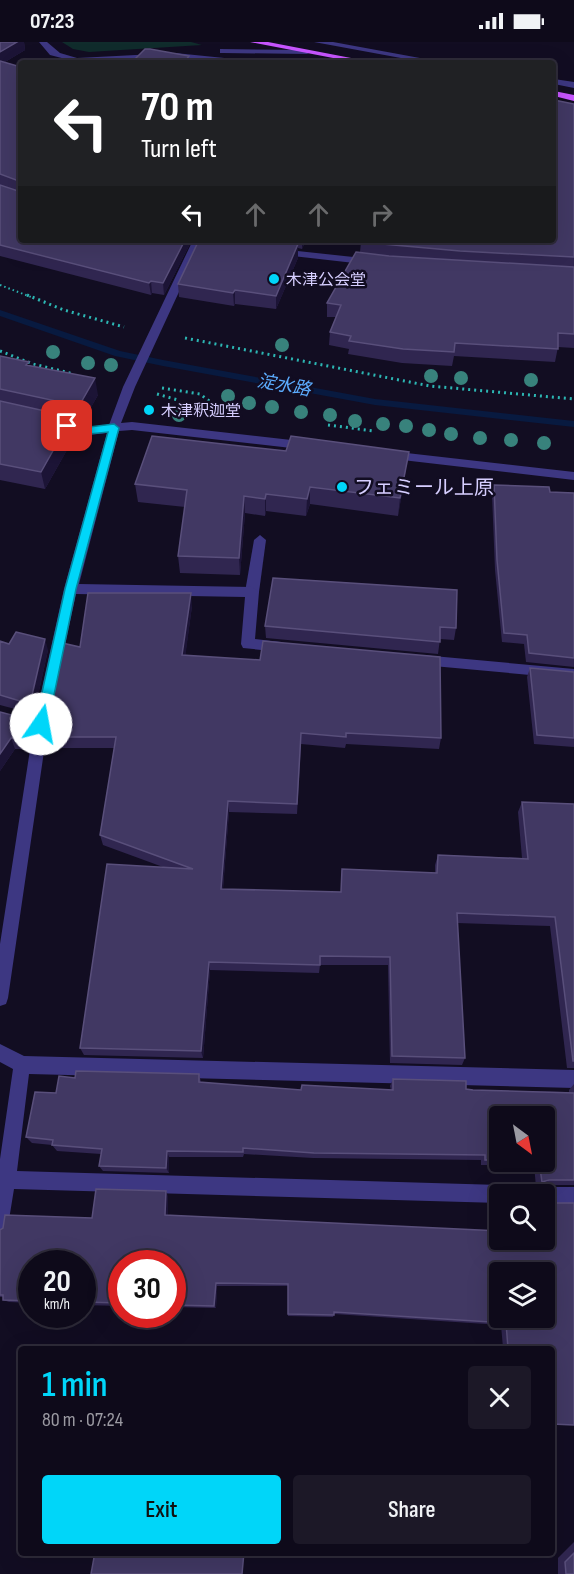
<!DOCTYPE html>
<meta charset="utf-8">
<style>
:root{--surface:#0e0a1a;--page:#1c1827;--text:#f1f3f6;--muted:#9b9aa2;--line:#2e2b39;--accent:#00d6f9}
body{margin:0;font-family:"Sofia Sans Condensed","Noto Sans JP",sans-serif;background:var(--page);color:var(--text);height:100vh;display:flex;flex-direction:column;font-size:22px;white-space:nowrap}
*{box-sizing:border-box;margin:0}
p{font-size:20px;color:var(--muted)}
.icon{flex:none;width:33px;height:33px;fill:none;stroke:currentColor;stroke-width:2;stroke-linecap:round;stroke-linejoin:round}
.map{position:relative;flex:1;overflow:hidden}
.side{position:absolute;left:18px;top:1304px;width:537px;height:210px;display:flex;flex-direction:column;background:var(--surface);border-radius:6px;box-shadow:0 6px 24px #0002,0 0 0 2px var(--line)}
.side>*{flex:none}
.guide{position:absolute;left:18px;top:18px;width:538px;height:183px;border-radius:6px;box-shadow:0 6px 24px #0002,0 0 0 2px var(--line);background:#202124;color:#fff;overflow:hidden}
.needle{width:39px;rotate:148deg}
.buttons{position:absolute;left:489px;top:1064px;display:grid;gap:12px}
.buttons a{display:grid;place-items:center;width:66px;height:66px;border-radius:6px;background:var(--surface);box-shadow:0 6px 24px #0002,0 0 0 2px var(--line);font-size:30px}
.speed{position:absolute;left:18px;top:1208px;display:flex;gap:12px;font-size:30px;font-weight:700;text-align:center}
.speed>*{display:grid;place-content:center;width:78px;height:78px;border-radius:50%;background:var(--surface);box-shadow:0 6px 24px #0002,0 0 0 2px var(--line);line-height:1}
.speed small{font-size:15px;font-weight:400}
.speed .limit{border:9px solid #d22;background:#fff;color:#111}
.pin{position:absolute;display:grid;place-items:center;width:51px;height:51px;color:#fff;margin:-26px;border-radius:12px;box-shadow:0 3px 9px #0006}
.me{position:absolute;width:66px;margin:-33px;rotate:12deg;stroke-linejoin:round;filter:drop-shadow(0 0 4px #0008)}
.turn{display:flex;align-items:center;gap:21px;height:126px;padding:0 24px;font-size:27px}
.turn .icon{width:78px;height:78px;stroke-width:2.5}
.turn b{display:block;font-size:42px;line-height:51px}
.lanes{display:flex;align-items:center;height:57px;padding:0 24px;background:#0003;justify-content:center;gap:30px;direction:ltr}
.lanes .off{opacity:.35}
.round{display:grid;place-items:center;flex:none;width:63px;height:63px;border-radius:6px;background:var(--page)}
.summary{display:flex;align-items:center;justify-content:space-between;height:102px;padding:0 24px}
h1{font-size:36px;font-weight:600;line-height:45px;color:var(--accent)}
.primary-button{display:flex;gap:12px;margin-top:auto;padding:12px 24px}
.primary-button a{flex:1;height:69px;border-radius:6px;background:var(--accent);color:#111;font-size:24px;font-weight:600;line-height:69px;text-align:center}
.primary-button a+a{background:var(--page);color:var(--text)}
.status{display:flex;justify-content:space-between;align-items:center;height:42px;padding:0 30px;background:var(--surface);direction:ltr}
.status svg{height:16px;fill:currentColor}
.map>svg:first-child{display:block}
.green{fill:#102c2c}
.lines{fill:none;stroke-linecap:round;stroke-linejoin:round}
.stream{fill:#081a40;fill-rule:evenodd}
.path-far1{stroke:#2cb6b3;stroke-width:2;stroke-dasharray:1.5 3;stroke-linecap:butt}
.path{stroke:#2cb6b3;stroke-width:3;stroke-dasharray:2 4;stroke-linecap:butt}
.service{fill:#3d3782;fill-rule:evenodd}
.minor{fill:#3d3782;fill-rule:evenodd}
.primary{fill:#c755ff;fill-rule:evenodd}
.tree{fill:#38827c}
.wall{fill:#302650;fill-rule:evenodd}
.shaded-wall{fill:#1c1436}
.building{fill:#413863;stroke:#594f7b;stroke-width:1.5;fill-rule:evenodd}
.route{fill:#00d6f9;stroke:#008ba2;stroke-width:1.5}
.poi-dot{fill:#00d6f9;stroke:#120d22;stroke-width:2}
.labels{text-anchor:middle;stroke-width:5;stroke-linejoin:round;paint-order:stroke}
.far-poi-label{font-size:16px;fill:#d6ceff;stroke:#120d22;text-anchor:start}
.far-water-label{font-size:18px;font-style:italic;fill:#5cadff;stroke:#120d22}
.poi-label{font-size:20px;fill:#d6ceff;stroke:#120d22;text-anchor:start}
</style>
<div class="status"><b>07:23</b><svg viewBox="0 0 49 12"><path d="M0 12V9h3v3zM5 12V6h3v6zM10 12V3h3v9zM15 12V0h3v12zM26 1h20v11H26zM47 4h2v5h-2z"/></svg></div>
<div class="map">
<svg width="574" height="1532" viewBox="0 0 574 1532">
<rect width="100%" height="100%" fill="#120d22"/>
<!-- green -->
<path class="green" d="M62 0H191L202 3 89 10 73 7Z"/>
<g class="lines">
<!-- stream -->
<path class="stream" d="M0 268 120 309 163 318 375 357 574 379V385L375 363 163 324 115 314 0 274Z"/>
<!-- path-far1 -->
<path class="path-far1" d="M0 243 31 255"/>
<!-- path -->
<path class="path" d="M27 253 64 268 124 285
M185 296 430 344 574 357
M0 309 33 322 74 332
M162 346 200 352 217 365
M157 352 178 358
M328 383 374 389"/>
<!-- service -->
<path class="service" d="M260 493 266 498 259 550 252 555 245 550 254 498Z"/>
<!-- minor -->
<path class="minor" d="M39 0H47L60 11 77 16 175 11 254 19 258 21H229L175 15 77 20 50 13Z
M314 0H333L447 21H428Z
M220 7 307 8 311 10 307 12 223 11H220Z
M554 37 574 40V46L554 42Z
M193 198H203L135 345 121 381 132 380 309 400 315 404 309 408 132 388 119 389 79 542 252 545 259 550 255 597 281 600 288 605 281 610 243 606 241 602 245 555 76 552 48 682 8 956 6 962 0 964V902L34 682 64 547 107 391 89 393 52 384 50 381 56 377 89 385 109 383 123 345Z
M279 207 372 217 377 220 372 223 275 212V208Z
M389 409 574 430V438L385 416 383 413Z
M422 613 574 627V637L422 623 415 618Z
M0 1002 24 1014 574 1028V1046L29 1032 17 1129 500 1143 507 1145 509 1152H500V1161L14 1147 7 1190 0 1192V1117L13 1027 0 1020Z
M544 1145H574V1163H544V1152H536L537 1147Z"/>
<!-- primary -->
<path class="primary" d="M250 0H268L377 21H359Z
M554 49 574 53V59L554 54Z"/>
</g>
<!-- trees -->
<g class="tree">
<circle cx="282" cy="303" r="7"/>
<circle cx="53" cy="310" r="7"/>
<circle cx="88" cy="321" r="7"/>
<circle cx="111" cy="323" r="7"/>
<circle cx="431" cy="334" r="7"/>
<circle cx="461" cy="336" r="7"/>
<circle cx="531" cy="338" r="7"/>
<circle cx="228" cy="354" r="7"/>
<circle cx="249" cy="361" r="7"/>
<circle cx="272" cy="365" r="7"/>
<circle cx="301" cy="370" r="7"/>
<circle cx="179" cy="373" r="7"/>
<circle cx="330" cy="373" r="7"/>
<circle cx="355" cy="379" r="7"/>
<circle cx="383" cy="382" r="7"/>
<circle cx="406" cy="384" r="7"/>
<circle cx="429" cy="388" r="7"/>
<circle cx="451" cy="392" r="7"/>
<circle cx="480" cy="396" r="7"/>
<circle cx="511" cy="398" r="7"/>
<circle cx="544" cy="401" r="7"/>
</g>
<!-- wall -->
<path class="wall" d="M0 0H24L25 8 5 20 21 25V198H192L164 253 152 251 151 253 0 214Z
M574 62V306L558 305 555 320 454 314 452 324 402 321 348 312 349 307 329 303 330 290 336 275H327V261L360 210 361 200Z
M199 198H306L302 207 298 206V216L276 267 235 262 234 264 179 255 178 242Z
M0 314 29 324 98 353 82 381 73 379 76 392 45 447 0 438Z
M406 427 398 474 310 462 306 474 266 469 265 474 245 471 240 533 180 531 178 514 185 465 138 460 135 442Z
M494 443 550 450 574 451V625L526 620 524 602 502 600 495 528 492 453Z
M273 536 456 586 454 598 440 597 438 612 266 596 265 584Z
M192 564 185 614 441 696 439 707 346 702 345 706 301 702 297 772 229 770 223 847 341 850 342 827 435 831V823L438 813 522 816 518 770 522 760 574 762V1026H567L550 884 457 881 465 1016 462 1023 390 1021 388 923H320L319 931 210 928 203 1016 84 1013 80 1006 163 825 103 803 100 793 114 706H47L43 695 80 605Z
M0 599 9 602 48 608 34 672 0 663Z
M530 626 574 630V705L534 702 527 635Z
M0 670 27 677 30 688 28 707H15L0 729Z
M199 1032 201 1040 301 1048H391L390 1044 393 1037 473 1048 569 1050V1048L574 1042V1143H544L536 1145 534 1123H481V1118L313 1116 244 1112 243 1115H169V1131L103 1129 99 1124 101 1112 57 1109 52 1103 32 1101 26 1095 56 1051 75 1036ZM500 1074 544 1119H500Z
M543 1150H547L552 1306H503L501 1283 334 1272 333 1275 288 1274V1244H217L216 1266 172 1265V1221H122V1264L82 1263V1221H32V1261L9 1260 3 1258V1255H0V1188L92 1176 168 1154V1174L544 1197V1152H540Z
M574 1500V1532H558V1516Z"/>
<!-- shaded-wall -->
<path class="shaded-wall" d="M17 0H24L25 8 0 23V10Z
M185 198H192L164 253 163 241Z
M302 198H306L302 207Z
M298 202V216L276 267V254Z
M151 239 152 251 151 253 149 241Z
M235 248V262L234 264 233 251Z
M95 336 98 353 82 381 79 364Z
M72 375 76 392 45 447 41 430Z
M409 410 406 427 398 474 400 456Z
M310 445V462L306 474 307 457Z
M266 452V469L265 474V457Z
M244 454 245 471 240 533 239 516Z
M191 551 192 564 184 625 182 613Z
M45 597 48 608 34 672 30 662Z
M27 677 30 688 28 707 24 696Z
M11 696 15 707 0 729V712Z
M228 759 229 770 222 856 221 847Z
M209 920 210 928 203 1016 201 1009Z
M167 1109 169 1115V1131L166 1126Z
M549 1138 544 1143 536 1145 542 1140Z
M166 1149 168 1154V1178L165 1173Z
M216 1241 217 1244 216 1266 214 1264Z"/>
<!-- building -->
<path class="building" d="M0 0H17L0 10Z
M145 7H150L189 14 186 18 210 21H131Z
M0 19 21 25V198H185L163 241 151 239 149 241 0 203V143L18 149 21 147 19 139 0 132Z
M554 58 574 62V215L460 209 361 200 362 198H554Z
M199 198H266L298 202 276 254 235 248 233 251 178 242Z
M356 210 389 214 574 225V292L558 291V307L455 301 454 310 403 307 349 299 351 294 330 290 341 263 327 261Z
M0 314 29 320 26 323 95 336 79 364 0 347Z
M0 359 72 375 41 430 0 422Z
M152 394 286 409 291 394 409 410 400 456 310 445 307 457 266 452 265 457 244 454 239 516 178 514 187 448 135 442Z
M494 443 549 445 550 450 574 451V616L529 611 527 593 504 591 497 518Z
M273 536 457 548 456 586 440 585V600L265 584Z
M88 551H191L182 613 260 618 263 599 440 615 441 696 346 691V695L301 691 297 762 228 759 221 847 341 850 342 827 437 831 438 813 528 817 522 760 574 762V1019H573L555 875 457 871 465 1016 392 1014 390 915 320 914V923L209 920 201 1009 80 1006 107 822 193 827 100 793 116 695H43L62 601 80 605Z
M16 590 45 597 30 662 0 653V599L9 602Z
M530 626 574 630V696L537 693Z
M0 670 27 677 24 696H11L0 712Z
M76 1029 199 1032V1040L301 1048 302 1043 393 1048V1037L466 1039V1047L473 1048 574 1051V1138H549L542 1140 539 1119H544V1074H500V1118H485V1113L314 1111 243 1106V1110L167 1109 166 1126 99 1124 102 1107 52 1103 53 1098 26 1095 35 1050 56 1051 59 1034 75 1036Z
M96 1147 166 1149 165 1173 500 1189V1197H544V1191H547L544 1165V1152H543V1150H547L549 1161H574V1383L552 1382V1306H508L506 1281 334 1270V1273L288 1272V1242L216 1241 214 1264 172 1263V1221H122V1261L82 1260V1221H32V1259L3 1258V1253H0V1188L3 1186 5 1173 92 1176ZM500 1230H544V1275H500Z
M95 1510H244L242 1532H91Z
M574 1511V1532H566L565 1520Z"/>
<!-- route -->
<path class="route" d="M67 380 89 385 114 382 119 386 76 547 48 682 41 687 35 682 65 547 108 390 89 392 63 386 62 384Z"/>
<!-- markers -->
<g class="poi-dot">
<circle cx="274" cy="237" r="6"/>
<circle cx="149" cy="368" r="6"/>
<circle cx="342" cy="445" r="6"/>
</g>
<g class="labels">
<!-- far-poi labels -->
<g class="far-poi-label">
<text x="286" y="243">木津公会堂</text>
<text x="161" y="374">木津釈迦堂</text>
</g>
<!-- far-water labels -->
<g class="far-water-label">
<text transform="translate(284 343) rotate(10)" y="6">淀水路</text>
</g>
<!-- poi labels -->
<g class="poi-label">
<text x="354" y="452">フェミール上原</text>
</g>
</g>
</svg>
<div class="buttons">
<a><svg class="needle" viewBox="-14 -14 28 28"><path d="M0-13l5 13h-10z" fill="#e53935"/><path d="M0 13l5-13h-10z" fill="#9b9aa2"/></svg></a>
<a><svg class="icon" aria-label="search" viewBox="0 0 24 24"><circle cx="10" cy="10" r="6"/><path d="M15 15l6 6"/></svg></a>
<a><svg class="icon" aria-label="layers" viewBox="0 0 24 24"><path d="M12 4l9 5-9 5-9-5zM3 14l9 5 9-5"/></svg></a>
</div>
<div class="speed"><div>20<small>km/h</small></div><div class="limit">30</div></div>
<div class="pin" style="left:67px;top:384px;background:#d93025"><svg class="icon" aria-label="arrive" viewBox="0 0 24 24"><path d="M6 21V4h12l-3 4 3 4H6"/></svg></div>
<svg class="me" style="left:41px;top:682px" viewBox="-20 -20 40 40"><circle r="19" fill="#fff"/><path d="M0-13L10 11 0 6-10 11z" fill="#00d6f9"/></svg>
<div class="guide">
<div class="turn"><svg class="icon" aria-label="left" viewBox="0 0 24 24"><path d="M17 20v-9H6M10 6l-5 5 5 5"/></svg><div><b>70 m</b>Turn left</div></div>
<div class="lanes"><svg class="icon" aria-label="left" viewBox="0 0 24 24"><path d="M17 20v-9H6M10 6l-5 5 5 5"/></svg><svg class="icon off" aria-label="ahead" viewBox="0 0 24 24"><path d="M12 20V5M6 11l6-6 6 6"/></svg><svg class="icon off" aria-label="ahead" viewBox="0 0 24 24"><path d="M12 20V5M6 11l6-6 6 6"/></svg><svg class="icon off" aria-label="right" viewBox="0 0 24 24"><path d="M7 20v-9h11M14 6l5 5-5 5"/></svg></div>
</div>
<section class="side">
<div class="summary"><div><h1>1 min</h1><p>80 m · 07:24</p></div><a class="round"><svg class="icon" aria-label="close" viewBox="0 0 24 24"><path d="M6 6l12 12M18 6L6 18"/></svg></a></div>
<div class="primary-button"><a>Exit</a><a>Share</a></div>
</section>
</div>
